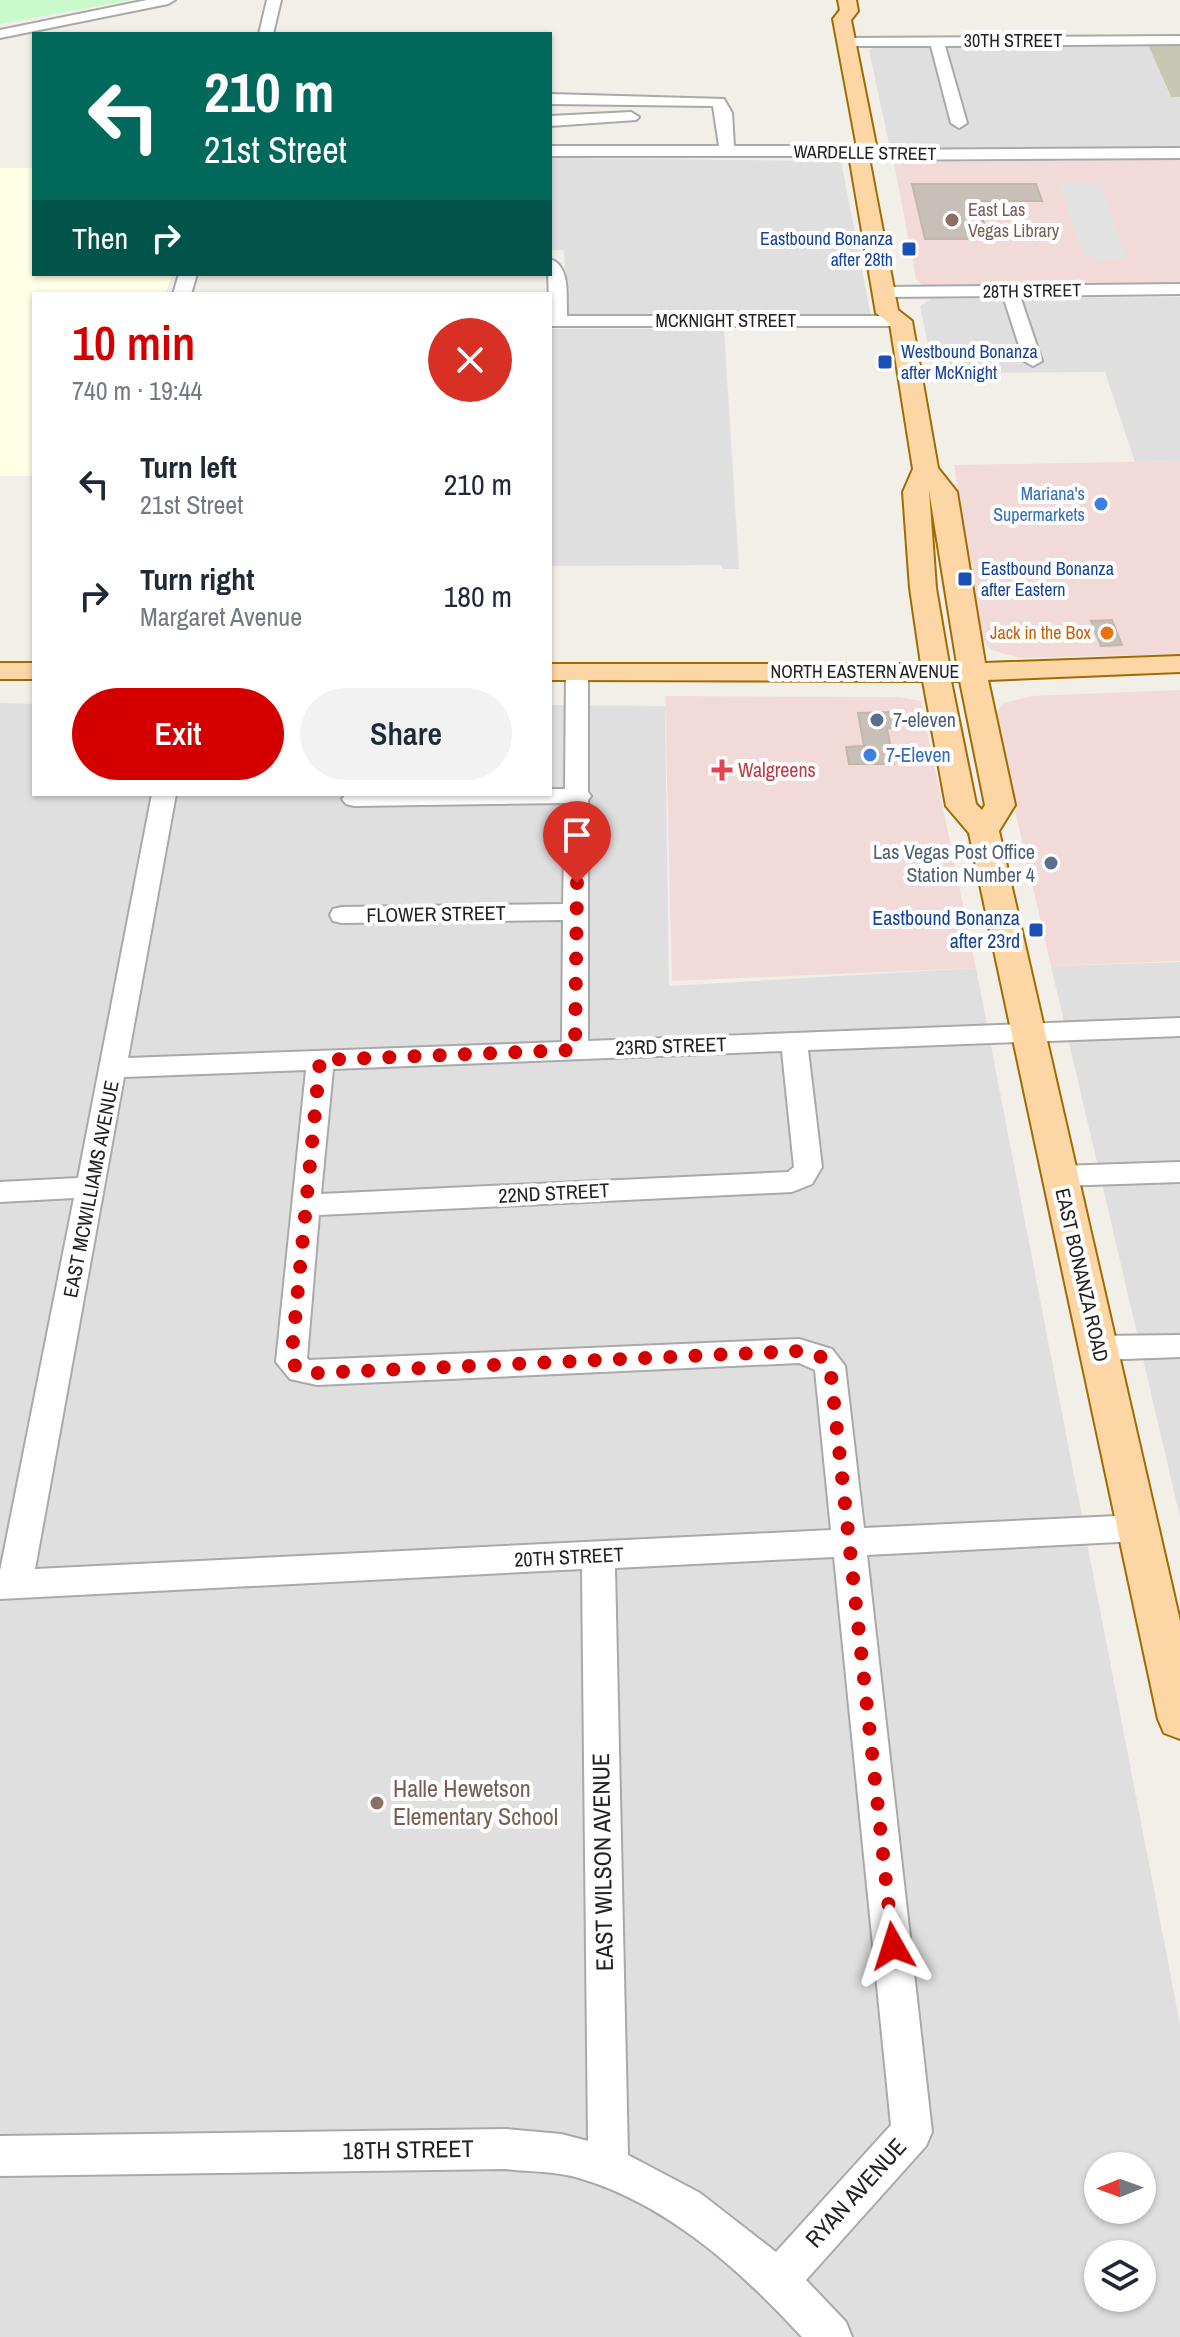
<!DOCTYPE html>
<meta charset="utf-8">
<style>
:root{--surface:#fff;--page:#f2f2f3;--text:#1f2937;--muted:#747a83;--accent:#d40000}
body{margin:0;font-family:"Archivo Narrow",sans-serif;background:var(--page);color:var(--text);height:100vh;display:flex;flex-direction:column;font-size:30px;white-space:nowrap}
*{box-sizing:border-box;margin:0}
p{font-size:26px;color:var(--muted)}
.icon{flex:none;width:44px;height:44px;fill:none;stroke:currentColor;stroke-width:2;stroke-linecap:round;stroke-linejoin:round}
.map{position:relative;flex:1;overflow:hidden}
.panel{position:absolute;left:32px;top:292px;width:520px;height:504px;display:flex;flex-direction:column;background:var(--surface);border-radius:0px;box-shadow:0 2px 6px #0004}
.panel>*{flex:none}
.banner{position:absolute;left:32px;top:32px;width:520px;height:244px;border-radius:0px;box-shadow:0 2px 6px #0004;background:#00695c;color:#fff;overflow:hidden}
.needle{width:52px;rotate:269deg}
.tools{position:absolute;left:1084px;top:2152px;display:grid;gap:16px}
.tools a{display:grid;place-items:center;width:72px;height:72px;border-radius:50%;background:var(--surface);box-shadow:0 2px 6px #0004;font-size:40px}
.pin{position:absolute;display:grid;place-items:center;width:68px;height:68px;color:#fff;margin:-82px -34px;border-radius:50% 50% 50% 0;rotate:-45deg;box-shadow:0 0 8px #0007}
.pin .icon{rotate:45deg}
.me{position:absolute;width:88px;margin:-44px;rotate:354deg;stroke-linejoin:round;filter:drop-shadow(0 0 6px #0008)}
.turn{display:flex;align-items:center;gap:28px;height:168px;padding:0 40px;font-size:36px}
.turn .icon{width:104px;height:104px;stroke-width:2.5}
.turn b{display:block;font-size:56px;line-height:68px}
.then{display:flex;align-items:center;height:76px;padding:0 40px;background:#0003;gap:16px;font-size:30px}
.round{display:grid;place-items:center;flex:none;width:84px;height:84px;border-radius:42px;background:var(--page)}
.summary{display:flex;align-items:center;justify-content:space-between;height:136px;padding:0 40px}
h1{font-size:48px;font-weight:600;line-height:60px;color:var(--accent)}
.cta{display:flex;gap:16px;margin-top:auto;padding:16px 40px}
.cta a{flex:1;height:92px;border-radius:48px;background:var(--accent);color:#fff;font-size:32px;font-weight:600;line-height:92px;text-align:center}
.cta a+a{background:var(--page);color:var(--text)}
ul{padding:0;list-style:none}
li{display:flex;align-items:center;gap:24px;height:112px;padding:0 40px}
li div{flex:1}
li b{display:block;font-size:30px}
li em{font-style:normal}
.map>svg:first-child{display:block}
.residential{fill:#e0dfdf;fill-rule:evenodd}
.commercial{fill:#f2dad9}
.education{fill:#ffffe5}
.construction{fill:#c7c7b4}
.park{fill:#c8facc}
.parking{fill:#e2e2e2}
.building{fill:#c7bfb8;stroke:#c4b6ab;stroke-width:2}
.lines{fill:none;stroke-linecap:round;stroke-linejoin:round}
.minor-casing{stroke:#a9a9a9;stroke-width:4}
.major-casing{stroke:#a06b00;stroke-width:4}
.minor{fill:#fff;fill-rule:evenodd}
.major{fill:#fcd6a4;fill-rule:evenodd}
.route{stroke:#d40000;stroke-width:14;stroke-dasharray:0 25.2}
.education-dot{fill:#8d6e63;stroke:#fff;stroke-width:3}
.transit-dot{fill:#1a4fb4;stroke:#fff;stroke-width:3}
.shop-dot{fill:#3f7fe0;stroke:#fff;stroke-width:3}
.food-dot{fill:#e8710a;stroke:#fff;stroke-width:3}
.service-dot{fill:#5c6f8a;stroke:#fff;stroke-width:3}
.health-dot{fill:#e0444e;stroke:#fff;stroke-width:3}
.labels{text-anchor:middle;stroke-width:8;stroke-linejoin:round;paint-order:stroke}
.far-street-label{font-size:18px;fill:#222;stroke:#fff}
.far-education-label{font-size:18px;fill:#785e54;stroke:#fff;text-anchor:start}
.far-transit-label{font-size:18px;fill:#164399;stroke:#fff;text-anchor:start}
.far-shop-label{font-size:18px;fill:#366cbe;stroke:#fff;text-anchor:end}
.far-food-label{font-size:18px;fill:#c56008;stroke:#fff;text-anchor:end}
.service-label{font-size:20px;fill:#4e5e75;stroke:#fff;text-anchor:start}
.shop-label{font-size:20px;fill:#366cbe;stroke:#fff;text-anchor:start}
.health-label{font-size:20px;fill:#be3a42;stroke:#fff;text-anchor:start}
.street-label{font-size:20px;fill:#222;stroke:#fff}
.transit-label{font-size:20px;fill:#164399;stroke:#fff;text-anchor:end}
.near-education-label{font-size:24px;fill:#785e54;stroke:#fff;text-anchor:start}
.near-street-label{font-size:24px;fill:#222;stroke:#fff}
</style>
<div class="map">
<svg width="1180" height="2337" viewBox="0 0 1180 2337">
<rect width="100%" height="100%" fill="#f2efe9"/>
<!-- residential -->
<path class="residential" d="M1148 45 1170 96 1180 97V149H890L869 50 875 47Z
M550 158 841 161 871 316 567 315 564 250H550Z
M1180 297V461L1135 462 1105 372 934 373 920 306 931 299Z
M550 329H724L739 569H723L721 565 550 566Z
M0 703 34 704V794H550V705L665 706 669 986 976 968 1180 2024V2337H0ZM1098 2166H1142V2210H1098ZM1098 2254H1142V2298H1098Z
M1180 962V1517L1051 966Z"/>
<!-- commercial -->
<path class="commercial" d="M1180 159V285L931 288 923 286 916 279 894 163Z
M1180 461V654L1020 658 991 650 982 639 954 465Z
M1180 690V961L1051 966 994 719 998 710 1004 703 1032 696Z
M665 696 899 697 921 701 976 968 672 981Z"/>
<!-- education -->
<path class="education" d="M0 168H34V274H173L165 294H34V476H0Z"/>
<!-- construction -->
<path class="construction" d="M1180 44V97H1171L1148 45Z"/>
<!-- park -->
<path class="park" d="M0 0H131L0 24Z"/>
<!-- parking -->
<path class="parking" d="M1059 183H1100L1127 258 1096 262 1094 258H1084Z"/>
<!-- building -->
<path class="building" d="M912 184H1036L1042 201H977L989 239H925Z
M1112 620 1122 645 1101 646 1091 621Z
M893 712 896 728H887L894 764H849L846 747 864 746 858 713Z"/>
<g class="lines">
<!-- minor casing -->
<g class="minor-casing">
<path id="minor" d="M147 0H175L168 4 0 38V30Z
M267 0H281L273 34H259Z
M1180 36V44L945 46 967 123 959 128 951 123 931 46H847L840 42 847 38Z
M550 94 724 99 732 113 734 146H843L868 150 1180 148V158L868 160 843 156H550V146H719L713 106 550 104Z
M631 112 639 117 636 120 550 126V116Z
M550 259C571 266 566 297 567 316H901L910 321 901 326H550L548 274H550Z
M179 274H197L191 294H173Z
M1180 284V294L1020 296 1042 361 1033 366 1024 361 1003 296 884 297 875 292 884 287Z
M577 665 588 672V792L591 796 588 800V1041L1180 1018V1036L808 1050 822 1167 812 1184 792 1192 319 1215 307 1358 309 1360 799 1339 832 1349 845 1366 864 1528 1138 1515 1149 1519 1154 1528 1149 1537 1138 1541 867 1555 932 2132 926 2146 806 2280 846 2322 852 2337H802C741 2271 668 2204 579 2178 556 2171 530 2172 506 2169L0 2176V2136L506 2129 561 2134 588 2141 582 1569 0 1599V1571L74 1198 0 1202V1182L78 1178 152 794H176L128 1058 562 1042 563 920 342 923 333 921 330 915 333 909 342 907 563 904 565 803 354 806 346 804 342 799 346 794H550V789H565L566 672ZM782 1051 794 1167 788 1172 321 1194 333 1069ZM306 1070 276 1362 290 1379 317 1385 799 1363 815 1370 831 1530 35 1569 124 1077ZM834 1557 891 2125 776 2252 700 2193 628 2155 615 1568Z
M1180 1162V1182L1060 1186 1050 1183 1046 1176 1050 1169 1060 1166Z
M1180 1335V1357L1098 1360 1087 1356 1083 1348 1087 1340 1098 1336Z"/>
</g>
<!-- major casing -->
<g class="major-casing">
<path id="major" d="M838 0H856L858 11 851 20 878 155 870 163 898 310 912 321 938 468 957 492 985 663 1180 656V672L988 680 1015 805 999 831 1180 1621V1739L1164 1733 1158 1719 969 833 946 806 923 681 550 680V664H921L910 588 903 492 913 469 890 324 876 313 850 161 858 153 833 19 840 10ZM929 490 957 664H949L936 588ZM951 681H960L985 805 982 810 976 804Z
M0 663H34V679H0Z"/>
</g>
<!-- minor -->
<use href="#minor" class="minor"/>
<!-- major -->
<use href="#major" class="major"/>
</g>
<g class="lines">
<!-- route -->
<path class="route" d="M577 883 575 1050 320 1060 291 1362 301 1371 317 1373 799 1351 821 1357 830 1366 893 1946"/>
</g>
<!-- markers -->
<g class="education-dot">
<circle cx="952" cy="220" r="8"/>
<circle cx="377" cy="1803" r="8"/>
</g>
<g class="transit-dot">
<rect x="901" y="241" width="16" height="16" rx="4"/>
<rect x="877" y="354" width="16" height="16" rx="4"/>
<rect x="957" y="571" width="16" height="16" rx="4"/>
<rect x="1028" y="922" width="16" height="16" rx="4"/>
</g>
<g class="shop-dot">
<circle cx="1101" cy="504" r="8"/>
<circle cx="870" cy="755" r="8"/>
</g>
<circle class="food-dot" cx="1107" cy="633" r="8"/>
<g class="service-dot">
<circle cx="877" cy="720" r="8"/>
<circle cx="1051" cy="863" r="8"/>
</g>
<path class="health-dot" d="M718 758h8v8h8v8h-8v8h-8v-8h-8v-8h8z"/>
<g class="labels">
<!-- far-street labels -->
<g class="far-street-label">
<text x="1013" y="47">30TH STREET</text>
<text transform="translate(865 153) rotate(1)" y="6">WARDELLE STREET</text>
<text transform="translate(1032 291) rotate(-1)" y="6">28TH STREET</text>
<text x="726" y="327">MCKNIGHT STREET</text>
<text x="865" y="678">NORTH EASTERN AVENUE</text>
</g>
<!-- far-education labels -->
<g class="far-education-label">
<text x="968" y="216">East Las<tspan x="968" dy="21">Vegas Library</tspan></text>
</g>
<!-- far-transit labels -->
<g class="far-transit-label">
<text x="893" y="245" text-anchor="end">Eastbound Bonanza<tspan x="893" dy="21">after 28th</tspan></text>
<text x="901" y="358">Westbound Bonanza<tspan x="901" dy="21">after McKnight</tspan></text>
<text x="981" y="575">Eastbound Bonanza<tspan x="981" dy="21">after Eastern</tspan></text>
</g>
<!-- far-shop labels -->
<g class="far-shop-label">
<text x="1085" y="500">Mariana's<tspan x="1085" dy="21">Supermarkets</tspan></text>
</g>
<!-- far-food labels -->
<g class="far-food-label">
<text x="1091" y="639">Jack in the Box</text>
</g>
<!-- service labels -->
<g class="service-label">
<text x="893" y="727">7-eleven</text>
<text x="1035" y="859" text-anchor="end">Las Vegas Post Office<tspan x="1035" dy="23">Station Number 4</tspan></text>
</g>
<!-- shop labels -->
<g class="shop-label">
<text x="886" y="762">7-Eleven</text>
</g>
<!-- health labels -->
<g class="health-label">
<text x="738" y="777">Walgreens</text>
</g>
<!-- street labels -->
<g class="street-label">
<text transform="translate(436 914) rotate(-1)" y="7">FLOWER STREET</text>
<text transform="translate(671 1046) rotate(-2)" y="7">23RD STREET</text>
<text transform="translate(91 1189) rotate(-79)" y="7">EAST MCWILLIAMS AVENUE</text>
<text transform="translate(554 1193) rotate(-3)" y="7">22ND STREET</text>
<text transform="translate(1082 1275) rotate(77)" y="7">EAST BONANZA ROAD</text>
<text transform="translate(569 1557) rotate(-3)" y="7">20TH STREET</text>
</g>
<!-- transit labels -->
<g class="transit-label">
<text x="1020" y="925">Eastbound Bonanza<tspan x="1020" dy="23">after 23rd</tspan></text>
</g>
<!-- near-education labels -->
<g class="near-education-label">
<text x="393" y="1797">Halle Hewetson<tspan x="393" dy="28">Elementary School</tspan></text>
</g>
<!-- near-street labels -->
<g class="near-street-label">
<text transform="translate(603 1862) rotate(-91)" y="8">EAST WILSON AVENUE</text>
<text transform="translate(408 2150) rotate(-1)" y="8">18TH STREET</text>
<text transform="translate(856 2193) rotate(-48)" y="8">RYAN AVENUE</text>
</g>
</g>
</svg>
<div class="tools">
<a><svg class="needle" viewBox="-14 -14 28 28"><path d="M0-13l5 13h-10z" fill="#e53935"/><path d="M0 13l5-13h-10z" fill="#747a83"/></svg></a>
<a><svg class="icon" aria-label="layers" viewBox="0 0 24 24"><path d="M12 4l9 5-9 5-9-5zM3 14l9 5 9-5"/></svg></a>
</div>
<div class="pin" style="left:577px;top:883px;background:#d93025"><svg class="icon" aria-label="arrive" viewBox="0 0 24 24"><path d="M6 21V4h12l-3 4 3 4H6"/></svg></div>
<svg class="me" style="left:893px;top:1946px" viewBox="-20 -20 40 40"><path d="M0-17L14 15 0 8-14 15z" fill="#d40000" stroke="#fff" stroke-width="4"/></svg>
<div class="banner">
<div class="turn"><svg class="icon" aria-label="left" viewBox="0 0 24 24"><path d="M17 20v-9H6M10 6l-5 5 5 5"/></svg><div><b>210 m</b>21st Street</div></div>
<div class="then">Then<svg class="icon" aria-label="right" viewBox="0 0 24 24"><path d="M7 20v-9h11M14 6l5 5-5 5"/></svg></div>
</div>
<section class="panel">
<div class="summary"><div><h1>10 min</h1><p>740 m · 19:44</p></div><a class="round" style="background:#d93025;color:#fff"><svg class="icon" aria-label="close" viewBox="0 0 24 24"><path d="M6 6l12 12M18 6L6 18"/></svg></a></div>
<ul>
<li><svg class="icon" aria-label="left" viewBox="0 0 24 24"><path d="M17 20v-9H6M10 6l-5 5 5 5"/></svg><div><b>Turn left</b><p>21st Street</p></div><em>210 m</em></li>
<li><svg class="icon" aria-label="right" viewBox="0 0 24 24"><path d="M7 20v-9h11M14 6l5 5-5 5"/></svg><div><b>Turn right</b><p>Margaret Avenue</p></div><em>180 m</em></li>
</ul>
<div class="cta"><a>Exit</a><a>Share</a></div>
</section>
</div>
